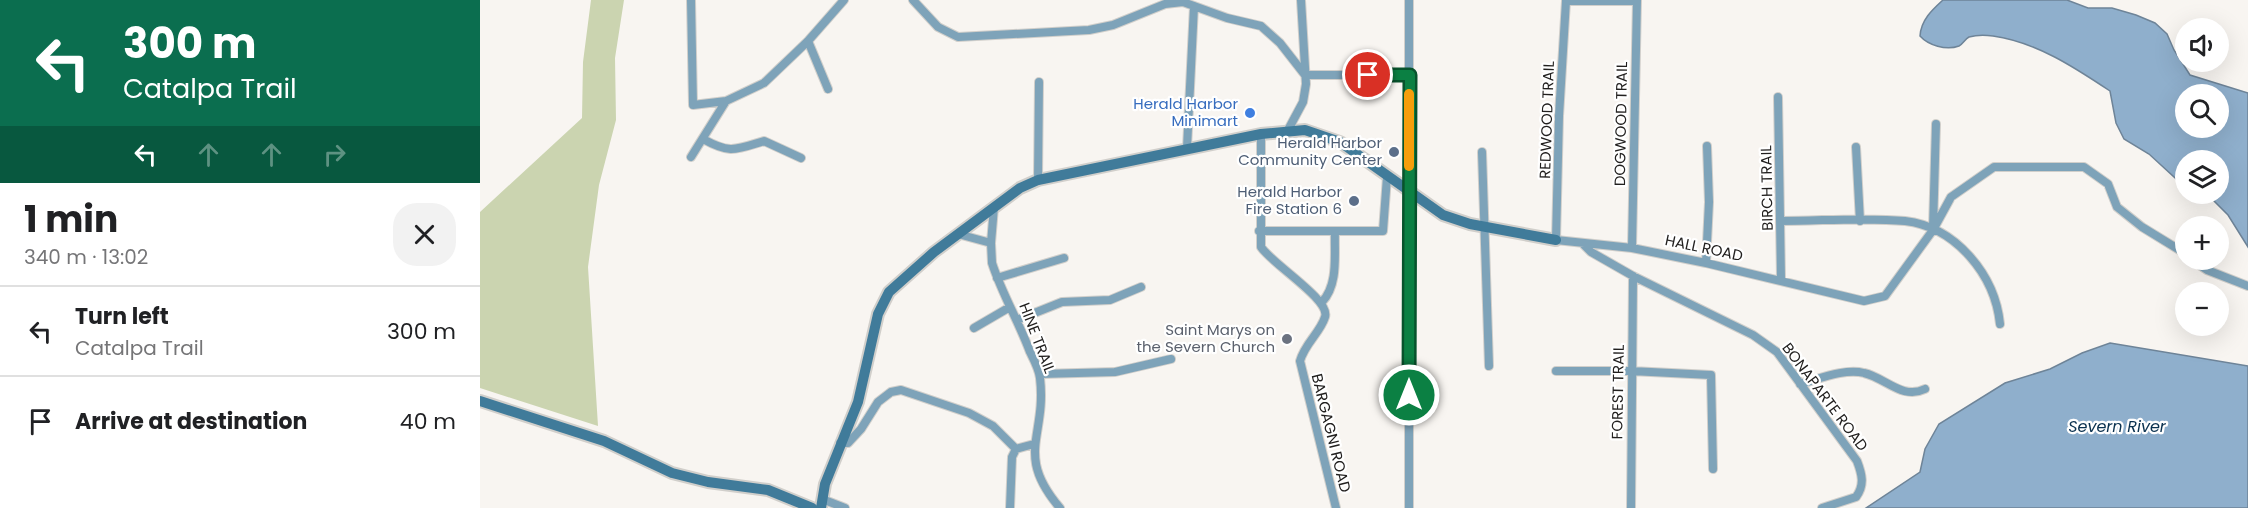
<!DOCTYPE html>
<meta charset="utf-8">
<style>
:root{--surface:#fff;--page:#f2f2f2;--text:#202124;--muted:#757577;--line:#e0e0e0}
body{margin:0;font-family:Poppins,sans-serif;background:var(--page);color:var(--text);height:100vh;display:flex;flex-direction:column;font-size:22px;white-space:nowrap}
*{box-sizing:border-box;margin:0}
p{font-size:20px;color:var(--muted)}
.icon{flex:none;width:33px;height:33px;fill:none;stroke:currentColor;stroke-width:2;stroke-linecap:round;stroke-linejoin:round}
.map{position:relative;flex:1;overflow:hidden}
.details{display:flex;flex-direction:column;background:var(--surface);width:480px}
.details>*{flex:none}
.banner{background:#0b6e4f;color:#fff;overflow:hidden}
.fabs{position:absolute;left:1695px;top:18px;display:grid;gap:12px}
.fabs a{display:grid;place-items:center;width:54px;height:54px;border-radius:50%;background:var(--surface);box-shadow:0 6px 24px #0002;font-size:30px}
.pin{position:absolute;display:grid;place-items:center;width:51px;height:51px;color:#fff;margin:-26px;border:3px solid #fff;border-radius:50%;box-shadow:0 2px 6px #0007}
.me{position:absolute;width:66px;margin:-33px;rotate:0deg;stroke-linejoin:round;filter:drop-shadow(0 0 4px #0008)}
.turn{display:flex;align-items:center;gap:21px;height:126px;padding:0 24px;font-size:27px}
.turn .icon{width:78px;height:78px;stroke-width:2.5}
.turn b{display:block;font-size:42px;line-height:51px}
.lanes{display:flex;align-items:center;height:57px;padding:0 24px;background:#0003;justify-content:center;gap:30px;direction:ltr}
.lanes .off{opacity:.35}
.round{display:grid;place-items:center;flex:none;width:63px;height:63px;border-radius:24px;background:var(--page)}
.headline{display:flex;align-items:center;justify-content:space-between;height:102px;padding:0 24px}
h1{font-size:36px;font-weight:700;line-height:45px}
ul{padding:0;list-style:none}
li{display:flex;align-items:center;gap:18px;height:90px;padding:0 24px;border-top:2px solid var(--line)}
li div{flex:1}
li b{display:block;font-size:22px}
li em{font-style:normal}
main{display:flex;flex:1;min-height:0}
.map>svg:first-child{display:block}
.green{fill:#cbd4b0}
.water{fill:#8fafcc;stroke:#6e8498;stroke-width:1.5;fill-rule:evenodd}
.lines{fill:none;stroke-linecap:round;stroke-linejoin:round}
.street-casing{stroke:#d1cfcb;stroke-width:10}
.secondary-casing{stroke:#d1cfcb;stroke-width:14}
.street{stroke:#7ea3b9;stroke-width:8}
.secondary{stroke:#407b9a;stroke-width:10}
.route-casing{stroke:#07532c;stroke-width:15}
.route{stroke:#0b8043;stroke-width:10}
.slow{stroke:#f59e0b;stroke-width:10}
.shop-dot{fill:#3f7fe0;stroke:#fff;stroke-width:2}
.service-dot{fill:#5c6f8a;stroke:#fff;stroke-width:2}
.worship-dot{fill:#6b7280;stroke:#fff;stroke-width:2}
.labels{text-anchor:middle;stroke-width:4.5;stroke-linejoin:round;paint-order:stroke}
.shop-label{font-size:15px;fill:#366cbe;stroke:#fff;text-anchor:end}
.street-label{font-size:15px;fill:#22201f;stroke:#fff}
.service-label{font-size:15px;fill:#4e5e75;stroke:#fff;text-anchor:end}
.worship-label{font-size:15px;fill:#5b616d;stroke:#fff;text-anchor:end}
.water-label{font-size:16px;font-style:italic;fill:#0a314f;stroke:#fff}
</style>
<main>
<section class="details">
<div class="banner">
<div class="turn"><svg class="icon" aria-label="left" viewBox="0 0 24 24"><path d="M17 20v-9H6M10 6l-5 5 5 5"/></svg><div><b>300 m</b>Catalpa Trail</div></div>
<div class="lanes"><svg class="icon" aria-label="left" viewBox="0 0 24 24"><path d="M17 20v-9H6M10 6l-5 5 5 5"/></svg><svg class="icon off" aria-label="ahead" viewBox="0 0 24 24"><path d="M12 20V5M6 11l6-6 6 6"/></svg><svg class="icon off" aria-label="ahead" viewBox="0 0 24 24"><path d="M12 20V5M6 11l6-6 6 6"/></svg><svg class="icon off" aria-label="right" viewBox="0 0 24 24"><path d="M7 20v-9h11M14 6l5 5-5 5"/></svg></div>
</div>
<div class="headline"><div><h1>1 min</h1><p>340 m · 13:02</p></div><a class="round"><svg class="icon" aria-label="close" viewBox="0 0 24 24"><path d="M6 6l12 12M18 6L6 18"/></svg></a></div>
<ul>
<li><svg class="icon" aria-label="left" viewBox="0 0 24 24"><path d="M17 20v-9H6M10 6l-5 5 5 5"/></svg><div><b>Turn left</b><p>Catalpa Trail</p></div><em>300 m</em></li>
<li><svg class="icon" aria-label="arrive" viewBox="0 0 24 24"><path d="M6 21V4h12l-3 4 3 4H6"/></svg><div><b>Arrive at destination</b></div><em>40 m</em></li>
</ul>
</section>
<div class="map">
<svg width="1768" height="508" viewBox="0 0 1768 508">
<rect width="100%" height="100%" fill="#f8f5f1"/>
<!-- green -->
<path class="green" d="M111 0H144L135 58 136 120 119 185 108 267 118 426 0 388V212L102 118 103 62Z"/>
<!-- water -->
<path class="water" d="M1463 0H1587L1608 8H1632L1656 15 1675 23 1687 34 1694 50 1710 75 1768 93V247L1748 215 1727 194H1738V160H1706L1705 187 1669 154 1644 139 1636 123 1630 91C1594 67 1556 42 1513 36 1506 35 1496 35 1489 37 1485 39 1483 44 1479 46 1466 51 1448 45 1440 36 1441 20 1452 10 1463 0ZM1706 94H1738V128H1706Z
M1630 343 1768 366V508H1386L1440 472 1445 449 1459 424 1525 383 1570 369 1602 353Z"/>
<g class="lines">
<!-- street casing -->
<g class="street-casing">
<path id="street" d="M211 0 213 105 246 101
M433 0 458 27 478 37 609 30 633 25 685 4 703 2 747 18 781 26 800 43 825 75
M929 0V508
M1157 1H1086L1079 116 1076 240 1152 248 1226 263 1384 301 1405 296 1453 230 1471 197 1514 167H1604L1628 184 1637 207 1662 227 1706 254
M328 41 348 89
M825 75H930
M1298 97 1301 279
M808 130 823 102 826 84 821 0
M781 134V247C792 264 851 300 845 317 840 333 825 343 820 361L856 508
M223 139C250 154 255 150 284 141L321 158
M1376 147 1380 221
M707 148 714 6
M1002 152 1009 366
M211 157 246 101 284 83 328 41 364 0
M558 180 559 82
M514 207 511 243 512 263C522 294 539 322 550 352 554 360 559 369 560 378 567 437 534 454 580 508
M1301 221C1342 221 1385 217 1425 221 1476 227 1515 275 1520 324
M1453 228 1456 124
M779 231H903L907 177
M478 234 511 243
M1102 243 1111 252 1153 276 1273 335 1297 352 1377 461C1382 474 1385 485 1376 497L1342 508
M1152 248 1157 0
M1712 260 1727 270 1768 286
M1226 263 1229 202 1227 146
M517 278 584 258
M842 302C859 284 854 254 855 231
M537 320 582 302 630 300 661 287
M494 328 530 307
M1076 371H1151L1231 375 1233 469
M560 374 635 372 691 359
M1320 384C1339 379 1365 368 1384 373 1406 378 1422 400 1445 389
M360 443H368L381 429 398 402 411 392 421 390 489 413 513 426 536 449 554 444
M342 499 365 508
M530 508 532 457 536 449
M1151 508 1153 276"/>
</g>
<!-- secondary casing -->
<g class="secondary-casing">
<path id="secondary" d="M0 401 124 441 192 473 228 482 288 490 332 508
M341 508 345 484 378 402 398 314 409 292 454 252 540 188 558 180 781 134 825 130 860 142 963 215 990 224 1076 240"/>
</g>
<!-- street -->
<use href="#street" class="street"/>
<!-- secondary -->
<use href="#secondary" class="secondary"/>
</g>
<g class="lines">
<!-- route casing -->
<g class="route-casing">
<path id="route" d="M888 75H930L929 395"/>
</g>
<!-- route -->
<use href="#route" class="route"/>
<!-- slow -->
<path class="slow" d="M929 166V94"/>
</g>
<!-- markers -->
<circle class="shop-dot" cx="770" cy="113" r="6"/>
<g class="service-dot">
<circle cx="914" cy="152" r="6"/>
<circle cx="874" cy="201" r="6"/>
</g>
<circle class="worship-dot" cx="807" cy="339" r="6"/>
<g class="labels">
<!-- shop labels -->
<g class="shop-label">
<text x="758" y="109">Herald Harbor<tspan x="758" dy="17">Minimart</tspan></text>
</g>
<!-- street labels -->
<g class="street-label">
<text transform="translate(1067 120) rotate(-88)" y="5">REDWOOD TRAIL</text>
<text transform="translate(1141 124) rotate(-89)" y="5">DOGWOOD TRAIL</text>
<text transform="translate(1287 188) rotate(-91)" y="5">BIRCH TRAIL</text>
<text transform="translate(1224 248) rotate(12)" y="5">HALL ROAD</text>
<text transform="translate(557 338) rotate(69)" y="5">HINE TRAIL</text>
<text transform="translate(1138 392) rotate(-89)" y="5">FOREST TRAIL</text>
<text transform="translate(1345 397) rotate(53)" y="5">BONAPARTE ROAD</text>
<text transform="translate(851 433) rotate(76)" y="5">BARGAGNI ROAD</text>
</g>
<!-- service labels -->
<g class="service-label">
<text x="902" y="148">Herald Harbor<tspan x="902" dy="17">Community Center</tspan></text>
<text x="862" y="197">Herald Harbor<tspan x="862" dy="17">Fire Station 6</tspan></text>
</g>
<!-- worship labels -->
<g class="worship-label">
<text x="795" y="335">Saint Marys on<tspan x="795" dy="17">the Severn Church</tspan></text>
</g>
<!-- water labels -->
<g class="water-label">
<text x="1637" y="432">Severn River</text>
</g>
</g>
</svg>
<div class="fabs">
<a><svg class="icon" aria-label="sound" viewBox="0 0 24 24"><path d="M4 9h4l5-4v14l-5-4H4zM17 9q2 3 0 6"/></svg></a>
<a><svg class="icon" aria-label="search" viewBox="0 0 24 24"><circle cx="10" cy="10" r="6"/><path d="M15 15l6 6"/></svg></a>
<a><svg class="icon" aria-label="layers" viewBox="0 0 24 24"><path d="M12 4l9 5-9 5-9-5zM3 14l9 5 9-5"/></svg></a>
<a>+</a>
<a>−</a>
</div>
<div class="pin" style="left:888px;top:75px;background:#d93025"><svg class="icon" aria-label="arrive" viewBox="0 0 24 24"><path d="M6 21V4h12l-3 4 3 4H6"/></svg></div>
<svg class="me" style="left:929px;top:395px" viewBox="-20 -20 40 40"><circle r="17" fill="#0b8043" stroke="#fff" stroke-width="3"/><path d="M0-11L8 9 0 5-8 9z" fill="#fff"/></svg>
</div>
</main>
